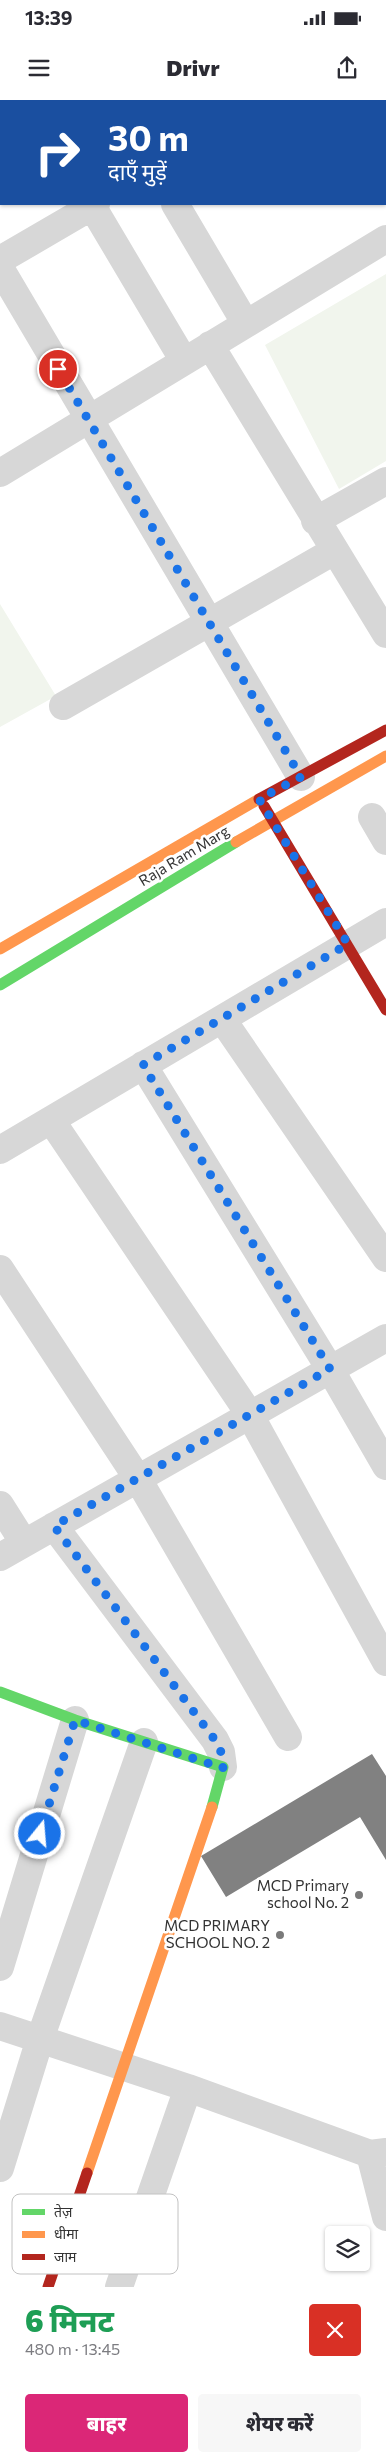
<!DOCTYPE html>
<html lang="hi">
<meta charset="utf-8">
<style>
:root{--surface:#fff;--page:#f7f7f7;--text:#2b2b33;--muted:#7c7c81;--accent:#db2777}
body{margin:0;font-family:Commissioner,"Noto Sans Devanagari",sans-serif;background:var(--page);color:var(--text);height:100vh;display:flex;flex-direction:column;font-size:19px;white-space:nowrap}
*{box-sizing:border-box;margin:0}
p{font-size:16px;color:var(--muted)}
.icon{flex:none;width:28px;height:28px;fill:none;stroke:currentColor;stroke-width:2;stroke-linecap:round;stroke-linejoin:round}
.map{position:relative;height:2187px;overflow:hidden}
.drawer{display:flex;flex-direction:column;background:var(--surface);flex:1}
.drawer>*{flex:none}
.banner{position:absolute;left:0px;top:0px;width:386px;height:105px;box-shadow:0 1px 4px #0004;background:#1a4fa0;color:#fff;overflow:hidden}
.tools{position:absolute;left:325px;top:2126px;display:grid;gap:10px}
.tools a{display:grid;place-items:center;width:45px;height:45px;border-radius:5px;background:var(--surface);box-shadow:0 1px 4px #0004;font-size:25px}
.pin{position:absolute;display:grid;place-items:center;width:42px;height:42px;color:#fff;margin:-21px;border:2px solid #fff;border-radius:50%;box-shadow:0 1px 5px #0007}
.me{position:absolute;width:55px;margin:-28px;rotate:17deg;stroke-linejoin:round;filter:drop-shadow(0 0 4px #0008)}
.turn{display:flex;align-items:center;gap:18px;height:105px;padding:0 25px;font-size:22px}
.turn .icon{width:65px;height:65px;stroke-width:2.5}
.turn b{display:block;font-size:35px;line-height:42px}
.round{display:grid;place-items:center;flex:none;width:52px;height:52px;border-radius:5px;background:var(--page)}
.headline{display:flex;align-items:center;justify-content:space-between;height:85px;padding:0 25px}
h1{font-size:30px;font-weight:800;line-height:38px;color:#1e9e55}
.cta{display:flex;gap:10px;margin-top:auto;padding:10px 25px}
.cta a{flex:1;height:58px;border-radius:5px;background:var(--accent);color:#fff;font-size:20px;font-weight:800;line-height:58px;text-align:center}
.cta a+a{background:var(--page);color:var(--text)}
.status{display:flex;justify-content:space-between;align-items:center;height:35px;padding:0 25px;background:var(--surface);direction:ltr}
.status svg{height:14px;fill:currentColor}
header{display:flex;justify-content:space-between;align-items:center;height:65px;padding:0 25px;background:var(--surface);font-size:22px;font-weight:800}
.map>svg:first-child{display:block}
.green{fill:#f1f5ed}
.building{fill:#818181}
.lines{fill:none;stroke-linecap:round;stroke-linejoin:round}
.street{stroke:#d7d7d7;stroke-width:28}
.fast{stroke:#63d668;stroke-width:11}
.slow{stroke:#ff974d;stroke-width:11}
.jam{stroke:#b3261e;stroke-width:11}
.route{stroke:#1a73e8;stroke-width:9;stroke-dasharray:0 16.2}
.poi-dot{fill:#7a7a7a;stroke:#fff;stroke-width:2}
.labels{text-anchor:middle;stroke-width:5;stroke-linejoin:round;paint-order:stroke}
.street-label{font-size:15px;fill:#333;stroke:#fff}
.poi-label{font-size:15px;fill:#333;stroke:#fff;text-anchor:end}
.key{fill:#fff;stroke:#c2c2c2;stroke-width:1}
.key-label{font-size:14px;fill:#333}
</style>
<div class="status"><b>13:39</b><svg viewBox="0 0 49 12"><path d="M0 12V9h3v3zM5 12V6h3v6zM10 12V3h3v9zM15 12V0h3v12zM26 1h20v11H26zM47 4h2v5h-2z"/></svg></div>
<header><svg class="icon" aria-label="menu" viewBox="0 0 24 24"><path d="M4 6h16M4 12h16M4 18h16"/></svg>Drivr<svg class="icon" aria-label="share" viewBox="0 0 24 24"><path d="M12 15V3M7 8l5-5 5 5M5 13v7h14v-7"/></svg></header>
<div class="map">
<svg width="386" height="2187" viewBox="0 0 386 2187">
<rect width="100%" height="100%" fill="#fff"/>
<!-- green -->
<path class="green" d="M386 174V361L339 389 265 245Z
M0 504 56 596 0 627Z"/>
<!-- building -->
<path class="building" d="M372 1654 386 1676V1760L360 1717 226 1797 201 1756Z"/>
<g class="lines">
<!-- street -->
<path class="street" d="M112 0 113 1
M136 1 138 0
M271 1 273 0
M175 104 246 224
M92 106 184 261
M0 160 96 104
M0 168 301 677
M210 245 386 534
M0 373 386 139
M315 421 386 381
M63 606 334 451
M372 717 386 741
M222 919 386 1158
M143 965 330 1269 386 1366
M51 1020 250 1315 386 1562
M0 1050 386 822
M0 1169 138 1379 288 1637
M0 1405 24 1443
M54 1426 215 1640 221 1652 223 1667
M0 1457 386 1238
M0 1867 75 1620
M0 1926 188 1988 370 2054 386 2052
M370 2054 386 2117
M0 2068 40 1939 144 1642
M119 2187 188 1988"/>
<!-- fast -->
<path class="fast" d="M0 885 236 742
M0 1592 75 1620 223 1667 212 1707"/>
<!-- slow -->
<path class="slow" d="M236 742 386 656
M0 849 259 699
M87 2073 212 1707"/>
<!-- jam -->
<path class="jam" d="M259 699 386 630
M264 706 386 910
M48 2187 87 2073"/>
</g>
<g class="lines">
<!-- route -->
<path class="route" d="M40 1734 75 1620 223 1668 221 1652 215 1640 54 1426 330 1269 143 965 348 844 259 699 301 677 58 269"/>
</g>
<!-- markers -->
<g class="poi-dot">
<circle cx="359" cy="1795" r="5"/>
<circle cx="280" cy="1835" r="5"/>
</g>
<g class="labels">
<!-- street labels -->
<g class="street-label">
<text transform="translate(184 756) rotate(-31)" y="5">Raja Ram Marg</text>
</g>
<!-- poi labels -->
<g class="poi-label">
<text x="349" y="1791">MCD Primary<tspan x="349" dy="17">school No. 2</tspan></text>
<text x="270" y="1831">MCD PRIMARY<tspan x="270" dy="17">SCHOOL NO. 2</tspan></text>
</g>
</g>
<!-- legend -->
<rect x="12" y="2094" width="166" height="80" rx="8" class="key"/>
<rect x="22" y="2109" width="23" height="6" fill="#63d668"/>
<rect x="22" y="2131" width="23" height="7" fill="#ff974d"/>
<rect x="22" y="2154" width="23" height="6" fill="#b3261e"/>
<g class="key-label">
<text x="54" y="2117">तेज़</text>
<text x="54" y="2139">धीमा</text>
<text x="54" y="2162">जाम</text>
</g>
</svg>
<div class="tools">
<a><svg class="icon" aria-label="layers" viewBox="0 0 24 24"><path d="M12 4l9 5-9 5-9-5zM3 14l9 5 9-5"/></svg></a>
</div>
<div class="pin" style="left:58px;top:269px;background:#d93025"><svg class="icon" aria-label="arrive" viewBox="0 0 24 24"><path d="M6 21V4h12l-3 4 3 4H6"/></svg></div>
<svg class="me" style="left:40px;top:1734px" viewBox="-20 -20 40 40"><circle r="17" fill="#1a73e8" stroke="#fff" stroke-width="3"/><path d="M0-11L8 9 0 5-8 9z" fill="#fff"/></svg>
<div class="banner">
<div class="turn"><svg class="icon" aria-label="right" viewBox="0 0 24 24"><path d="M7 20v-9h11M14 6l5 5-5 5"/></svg><div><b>30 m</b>दाएँ मुड़ें</div></div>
</div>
</div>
<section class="drawer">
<div class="headline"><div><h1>6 मिनट</h1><p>480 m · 13:45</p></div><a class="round" style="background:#d93025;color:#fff"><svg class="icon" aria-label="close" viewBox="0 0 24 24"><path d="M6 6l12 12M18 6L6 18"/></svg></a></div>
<div class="cta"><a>बाहर</a><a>शेयर करें</a></div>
</section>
